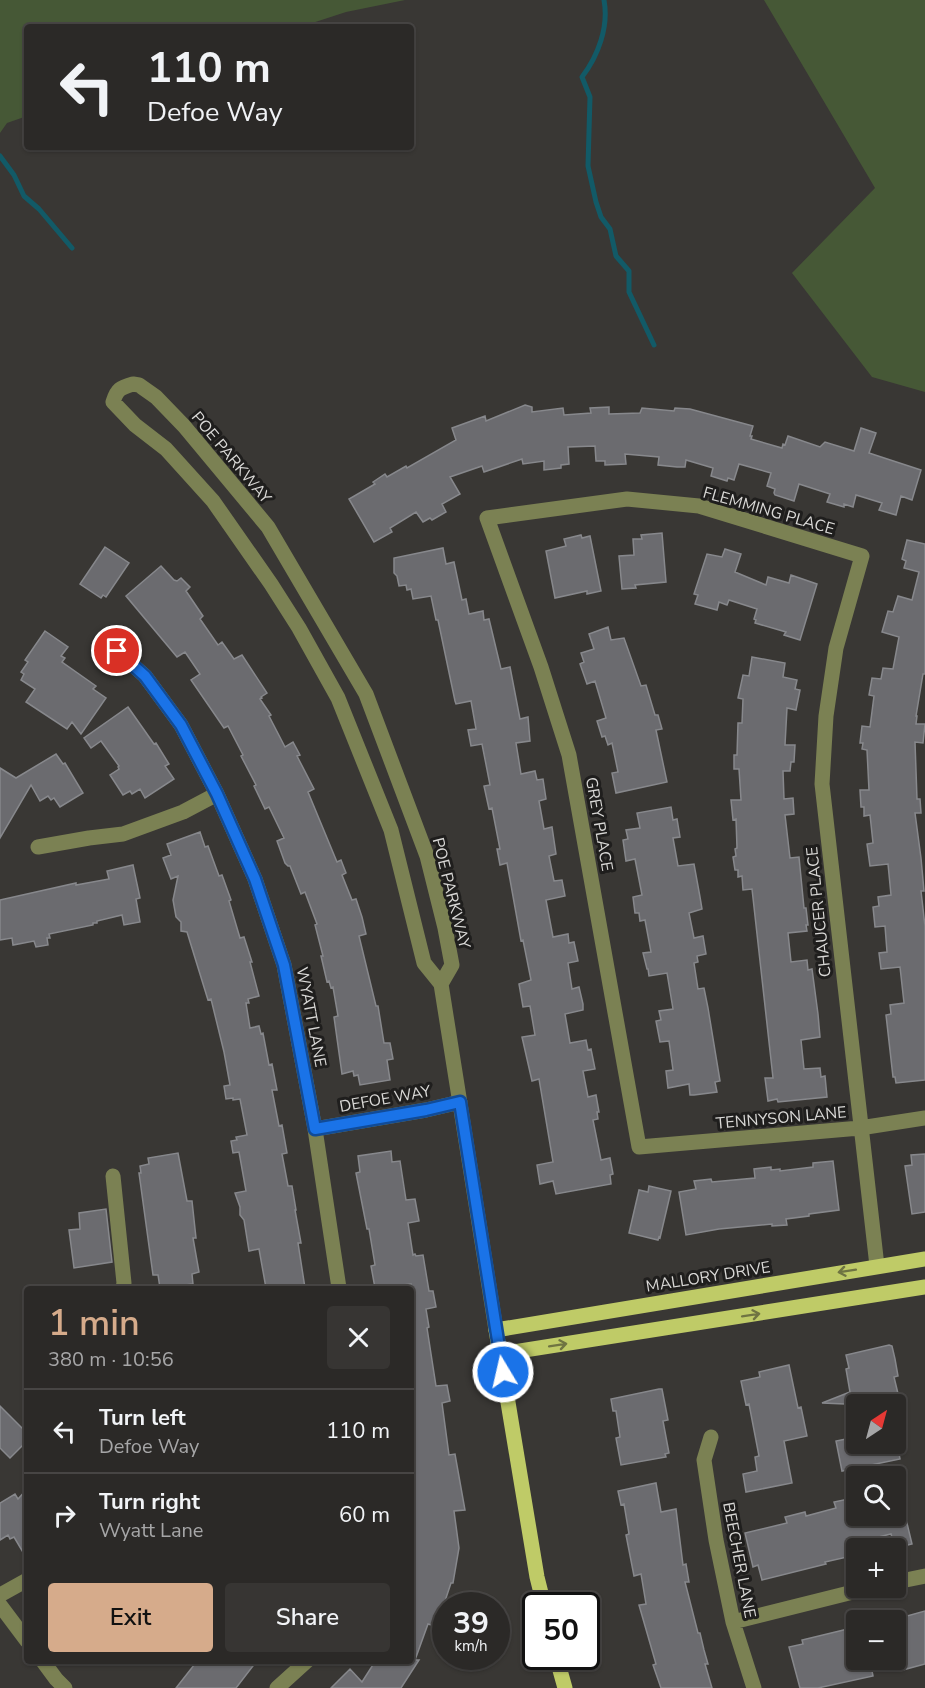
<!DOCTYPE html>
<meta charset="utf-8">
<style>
:root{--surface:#2b2927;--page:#373533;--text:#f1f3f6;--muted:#a6a6a7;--line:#474544;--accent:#d6ab8b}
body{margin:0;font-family:"Nunito Sans",sans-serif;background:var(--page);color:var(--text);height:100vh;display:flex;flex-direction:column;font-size:22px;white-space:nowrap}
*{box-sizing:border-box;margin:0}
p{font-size:20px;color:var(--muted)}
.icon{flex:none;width:33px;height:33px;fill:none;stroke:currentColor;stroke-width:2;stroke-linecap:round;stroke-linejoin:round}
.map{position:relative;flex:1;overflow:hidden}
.panel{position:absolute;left:24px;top:1286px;width:390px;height:378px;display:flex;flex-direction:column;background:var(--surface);border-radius:6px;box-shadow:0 2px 4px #0004,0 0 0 2px var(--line)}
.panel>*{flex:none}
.top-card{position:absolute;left:24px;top:24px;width:390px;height:126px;border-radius:6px;box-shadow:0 2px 4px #0004,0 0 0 2px var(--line);background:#2b2927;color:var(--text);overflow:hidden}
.needle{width:39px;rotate:36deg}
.buttons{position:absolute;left:846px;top:1394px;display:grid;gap:12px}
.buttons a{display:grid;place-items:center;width:60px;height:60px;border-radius:6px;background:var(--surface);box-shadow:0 2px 4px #0004,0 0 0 2px var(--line);font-size:30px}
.speed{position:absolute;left:432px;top:1592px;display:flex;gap:12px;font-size:30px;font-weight:700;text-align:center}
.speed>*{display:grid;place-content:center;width:78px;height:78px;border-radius:50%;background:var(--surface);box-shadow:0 2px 4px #0004,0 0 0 2px var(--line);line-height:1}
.speed small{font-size:15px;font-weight:400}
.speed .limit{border:3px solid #111;border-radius:9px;background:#fff;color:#111}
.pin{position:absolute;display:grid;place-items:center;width:51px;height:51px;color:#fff;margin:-26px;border:3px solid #fff;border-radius:50%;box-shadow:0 2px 6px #0007}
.me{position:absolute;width:66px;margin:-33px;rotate:351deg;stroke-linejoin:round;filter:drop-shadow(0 0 4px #0008)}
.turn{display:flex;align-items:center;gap:21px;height:126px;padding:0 24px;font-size:27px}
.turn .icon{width:78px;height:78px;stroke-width:2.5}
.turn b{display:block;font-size:42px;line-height:51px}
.round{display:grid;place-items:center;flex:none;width:63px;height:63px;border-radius:6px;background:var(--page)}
.head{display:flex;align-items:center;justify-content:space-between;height:102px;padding:0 24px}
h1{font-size:36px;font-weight:600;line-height:45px;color:var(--accent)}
.primary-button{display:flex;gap:12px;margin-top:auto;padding:12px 24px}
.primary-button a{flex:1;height:69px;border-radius:6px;background:var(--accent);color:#111;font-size:24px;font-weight:600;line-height:69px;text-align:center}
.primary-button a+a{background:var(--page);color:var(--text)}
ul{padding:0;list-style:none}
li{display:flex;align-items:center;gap:18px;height:84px;padding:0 24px;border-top:2px solid var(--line)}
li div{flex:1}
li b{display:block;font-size:22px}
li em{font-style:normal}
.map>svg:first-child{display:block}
.green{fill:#465836}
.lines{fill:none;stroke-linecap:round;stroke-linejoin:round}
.stream{stroke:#125a67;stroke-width:5}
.building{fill:#6b6b6f;stroke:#87888c;stroke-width:1.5}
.minor{stroke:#7b8153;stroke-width:15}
.major{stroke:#bfcb67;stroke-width:15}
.oneway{stroke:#6f7442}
.route-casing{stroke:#114b97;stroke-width:15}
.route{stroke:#1a73e8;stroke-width:10}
.labels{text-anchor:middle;stroke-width:6;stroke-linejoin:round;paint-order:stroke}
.street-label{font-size:16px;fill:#d9d8d6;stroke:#1f1e1d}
</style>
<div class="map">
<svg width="925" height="1688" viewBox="0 0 925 1688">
<rect width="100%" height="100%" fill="#393734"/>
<!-- green -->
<path class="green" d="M0 0H405L346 12 300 27H27V116L7 123 0 133Z
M764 0H925V392L872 377 792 273 875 188Z"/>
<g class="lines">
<!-- stream -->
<path class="stream" d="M604 0C609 27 598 56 582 77L590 97 588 166 596 202 601 217 610 229 616 256 629 271V292L654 345
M0 156 14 175 24 196 39 209 72 248"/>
</g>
<!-- building -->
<path class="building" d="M525 405 532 407V412L563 408 564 415 591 413 590 408 609 407V414L640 413 642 408 674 411 675 408 690 409 753 426 750 436H752L751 439 782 448 783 444 785 445 788 436 820 447 825 442 854 451 861 428 876 433 869 453 921 470 912 500 901 496 896 515 879 510 882 503 856 495 853 507 844 504V507L827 502 830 494 799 484 794 501 775 495 774 493 775 489 767 486 771 473 739 464 734 480 728 478 727 481 711 476 713 468 686 460 685 467H677L658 465 659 457 625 454 626 464 605 465V461H596L595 446 568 447 569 464 561 465V468L544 470V461L523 464 522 459 484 472 482 466 450 477 460 494 442 504 446 512 432 520 430 518 423 522 416 512 390 528 392 532 374 542 349 499 375 484 373 482 385 474 387 477 406 466 407 468 456 440 452 428 485 416 486 421Z
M662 533 666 582 635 585 636 588 622 589 619 556 634 555 633 539H642L641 535Z
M581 535 582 538 590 536 601 591 587 594V591L555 598 546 551 566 546 564 539Z
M907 540 925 544V674H923L916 716H917L916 724H925L923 743 915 742 917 799H920L921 813H915L921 858 924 891H921L925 926V1080L896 1083 895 1077H893L886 1015 891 1014 890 1005 904 1003 900 967 881 969 879 953 887 952 885 926 875 927 873 907 879 906 878 897 891 895 888 864 870 866 867 844 873 843 870 815 864 816V807H861L860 790H869L867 750 862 749 863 743H860L862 726 870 727 874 696 869 695 872 678 881 679 883 668 893 669 899 637 882 632 888 611 893 612 898 596 912 600 919 572 904 568 906 561 902 559Z
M105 547 129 563 106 597 103 595 101 598 80 584Z
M443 548 446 564 454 562 462 600 466 599 469 614 483 611 484 620 489 619 501 669 510 667 520 719 528 717 530 741 516 743 521 774 535 771 537 780 543 779 546 799 539 801 544 829 552 827 556 854 549 856 554 881 562 880 565 896 546 900 553 937 568 934 569 943 574 942 578 961 568 963 572 989 579 987 583 1004V1010L565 1014 570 1043 586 1040 588 1050 591 1049 595 1069 583 1071 588 1097 596 1095 599 1112H597L598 1119 593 1120 601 1160 610 1158 613 1174 610 1175 611 1184 556 1194 553 1181 540 1184 537 1165 553 1162 539 1079 532 1081 522 1037 535 1035 530 1006 523 1007 519 984 531 980 523 940 521 941 507 863 500 865 497 849H500L492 808 489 809 484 786 490 785 482 744 471 746 468 730 476 729 471 701 456 704 455 701 438 620H436L431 596 413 599 411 589 407 590 406 585 399 586 397 576 394 573V558Z
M725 549 741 554 735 572 766 585 768 577 789 583 791 575 817 584 800 640 784 635 786 632 755 623 756 620 754 619 757 609 729 600 727 605 719 602 717 610 695 604 698 595 694 594 707 554 722 557Z
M161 566 174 580 177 581 181 578 190 587 186 591 203 616 200 619 218 645 222 642 234 659 242 655 267 693 261 697 262 698 260 699 271 715 269 716 285 747 293 742 300 755 297 756 314 789 308 792 337 862 341 860 346 873 342 875 352 900 356 899 362 917 366 934 359 936 376 1006H378L384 1043H390L393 1059 387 1060 390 1080 360 1085 358 1075 354 1076 353 1071 342 1074 334 1017 338 1016 333 987 331 988 329 981 327 982 321 956H323L315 925 317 924 305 892 301 894 290 866H288L285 863 277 841 284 838 269 807 265 809 254 786 256 785 241 756 243 755 228 726 224 728 191 680 200 674 185 652 177 657 126 596Z
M608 627 611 640 624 638 641 686 646 685 655 715H658L662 729 656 730 667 782 616 793 612 773 618 772 612 743 608 745 605 736 602 737 597 721 606 718 595 681 587 684 580 664 584 662 581 653 594 649 589 634Z
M45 631 68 647 61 656 65 658 62 662 96 686 93 689 106 698 81 734 72 722 67 729 26 702 35 689 21 680 24 674 21 672 28 662 25 660Z
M752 657 785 663 783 677 797 680 795 689 800 690 796 710 787 708 785 745H795L794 762H791L790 771H783L784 799 793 798 794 814 785 815 790 858 799 857 804 908H806L808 925H806L807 931 788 933 791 962 807 960 808 970 812 969 818 1014 820 1037 801 1040 804 1069 820 1068 821 1077 825 1076 827 1097 778 1102 777 1099 768 1101 765 1078H773L752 889 743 890 742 876 738 877V870H735L733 857 736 856 735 849 737 848 736 819 733 820 731 800H741L739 769H734V755H737L738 723H742L743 699 738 698 743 675 749 676Z
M128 707 154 744 156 743 169 764 165 766 174 779 145 798 140 789 132 794 130 791 123 795 110 775 119 769 118 767 119 766 101 741 91 748 84 738Z
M56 754 63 764 65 763 83 793 60 807 54 798 51 800 48 796 40 801 31 785 0 838V768L16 778Z
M671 807 673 820 677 819 680 837 673 838 678 866 694 864 700 897 702 909 689 913 694 938 703 936 706 954 697 956 698 962 694 963 698 989 704 988 708 1008 720 1081 715 1082 717 1092 694 1095H690L689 1084 668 1088 666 1071 673 1070 669 1041 660 1042 656 1021 661 1020 659 1011 673 1009 667 973 649 976 648 969H647L643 953 651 952 645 920 640 921 639 913H635L633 897 642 895 635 859 626 861 623 840 628 839 626 830 640 828 637 813Z
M200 832 205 847 208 846 219 876 222 875 231 900 229 901 240 938 244 937 252 962H250L259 996 248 999 249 1003H246L250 1028 259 1026 261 1034 263 1033 269 1065 272 1064 277 1090H272L279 1126 282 1125 287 1153 282 1154 288 1186H292L296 1210H295L301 1243H298L305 1288H266L259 1249 249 1251 244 1220 240 1215V1207L235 1193 246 1191 239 1152 233 1153 231 1141 237 1140 236 1137 247 1135 240 1099 233 1100V1098L226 1099 224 1086 230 1085 224 1052 211 999 208 1000 187 932 181 931V922L176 917 173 900 178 876 171 879 163 858 171 855 167 844Z
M133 865 140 898 136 899 140 922 124 925 122 915 97 921V923H93V925L49 934 50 938H47L48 945 36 947 34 941 13 945 12 938 0 940V900L76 883V885L109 879 107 871Z
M391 1151 392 1162 400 1161 406 1200 415 1199 419 1221 408 1223 413 1255 415 1254 416 1256 423 1255 429 1291H433L436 1307 426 1309 429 1327 427 1328 436 1386 447 1385 450 1401 442 1403 449 1455 455 1454 465 1510 454 1511 459 1548 453 1583H451L446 1598V1625L437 1622 435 1626 428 1624 415 1660H419L401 1688H331L350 1669 362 1682 376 1660H411V1543L414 1524 411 1495V1284L375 1288 371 1266 375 1265 369 1229H367L356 1173 360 1172 358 1156Z
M178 1153 187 1201H192L196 1238H193L199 1272 192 1274 193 1284 160 1288 158 1275H153L139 1173H141L140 1166 149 1164 148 1158Z
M925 1154V1212L912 1214 905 1166 912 1165 911 1155Z
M833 1161 839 1210 809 1214V1216L786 1219 787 1225 772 1226V1224L719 1229 686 1235 679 1192 696 1189 694 1181 711 1179 712 1182 755 1178 754 1169 771 1167V1170L780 1169V1171L813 1167V1163Z
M649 1186 671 1191 660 1238 659 1237 658 1240 629 1233 639 1190 648 1192Z
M106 1209 112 1262 74 1268 69 1230 80 1229 79 1213Z
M889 1345 892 1346 895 1359 898 1376 894 1377 900 1402 889 1404H856V1431L845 1404 822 1403 850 1392 846 1369 849 1368 846 1355Z
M789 1365 798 1408 801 1407 807 1436 784 1441 792 1483 746 1492 743 1474 757 1471 755 1457 759 1456 749 1404 746 1405 741 1381 760 1377 759 1372Z
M659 1389H662L668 1420 663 1421 669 1453 665 1454 666 1457 621 1465 616 1438 620 1437 616 1411H613L611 1399Z
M0 1406 27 1433V1441L10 1458 0 1448Z
M856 1437V1443H897L900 1459 842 1471 836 1441Z
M656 1483 661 1512 676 1509 683 1565 686 1564 689 1582H685L698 1633H700L704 1650 708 1664H705L712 1688H661L653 1665 656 1664 639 1605 646 1604 641 1574 634 1576 626 1535 629 1534 624 1504 621 1505 618 1491Z
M27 1489V1559L14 1537 10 1539 8 1535 0 1540V1503L15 1494 18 1499Z
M848 1499 850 1505 856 1503V1515H905L912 1544 895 1548 891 1534 866 1540 868 1548H856V1555L825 1562 826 1564 762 1580 758 1565 753 1567 745 1533 787 1523 785 1517 805 1512 806 1516 836 1508 834 1502Z
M925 1611V1664L899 1671 897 1664 872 1671 873 1676 818 1688H800L789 1647 803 1644 802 1640 856 1627V1659H896V1619Z
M198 1660H245L253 1666 236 1688H176Z"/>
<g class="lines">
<!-- minor -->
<path class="minor" d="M133 384 139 385 156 397 184 426 268 527 366 694 427 856 445 928 452 965 441 984 424 963 391 830 338 698 299 628 271 584 213 501 166 449 135 425 113 402C117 389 120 388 133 384Z
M117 651 145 676 181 725 217 794 255 879 284 965 315 1129 339 1288
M38 847 89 838 123 834 183 812 217 794
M441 984 496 1330
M315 1129 426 1110 460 1102
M113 1176 124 1283 123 1288
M877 1266 822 784 826 716 836 648 862 556 699 506 627 499 487 518 541 667 569 755 639 1147 860 1128 925 1118
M711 1437 704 1460 716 1540 733 1622 754 1688
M896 1582 925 1576
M0 1595 27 1580
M0 1605 27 1641
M733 1622 873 1587
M42 1660 56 1679 65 1688
M277 1688 308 1660"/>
<!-- major -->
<path class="major" d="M500 1354 925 1287
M544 1605 537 1577 496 1330 925 1259
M556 1656 565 1688"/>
</g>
<!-- one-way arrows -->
<defs><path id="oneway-shaft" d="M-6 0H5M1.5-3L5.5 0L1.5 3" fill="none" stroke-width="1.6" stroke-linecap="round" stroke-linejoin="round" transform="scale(1.5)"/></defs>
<g class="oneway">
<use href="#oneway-shaft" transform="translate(847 1271) rotate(171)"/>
<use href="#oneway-shaft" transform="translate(751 1315) rotate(-9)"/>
<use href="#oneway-shaft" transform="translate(558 1345) rotate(-9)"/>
</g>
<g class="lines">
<!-- route casing -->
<g class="route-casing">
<path id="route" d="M117 651 145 676 181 725 217 794 255 879 284 965 315 1129 426 1110 460 1102 503 1372"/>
</g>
<!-- route -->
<use href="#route" class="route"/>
</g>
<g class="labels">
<!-- street labels -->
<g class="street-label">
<text transform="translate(232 457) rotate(50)" y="6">POE PARKWAY</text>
<text transform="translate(769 510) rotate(16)" y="6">FLEMMING PLACE</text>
<text transform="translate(600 824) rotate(80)" y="6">GREY PLACE</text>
<text transform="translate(452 893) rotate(76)" y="6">POE PARKWAY</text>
<text transform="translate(818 912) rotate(-96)" y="6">CHAUCER PLACE</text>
<text transform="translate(312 1017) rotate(79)" y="6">WYATT LANE</text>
<text transform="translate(385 1098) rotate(-10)" y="6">DEFOE WAY</text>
<text transform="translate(781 1117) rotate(-5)" y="6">TENNYSON LANE</text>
<text transform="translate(708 1276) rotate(-9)" y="6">MALLORY DRIVE</text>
<text transform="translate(740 1560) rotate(79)" y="6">BEECHER LANE</text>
</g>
</g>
</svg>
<div class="buttons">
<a><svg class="needle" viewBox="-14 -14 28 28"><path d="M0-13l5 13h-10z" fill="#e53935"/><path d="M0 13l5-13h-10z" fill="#a6a6a7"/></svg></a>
<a><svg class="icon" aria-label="search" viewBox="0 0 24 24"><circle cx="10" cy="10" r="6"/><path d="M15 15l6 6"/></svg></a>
<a>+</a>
<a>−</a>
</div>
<div class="speed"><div>39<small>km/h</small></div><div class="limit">50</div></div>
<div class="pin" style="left:117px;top:651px;background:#d93025"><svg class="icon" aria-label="arrive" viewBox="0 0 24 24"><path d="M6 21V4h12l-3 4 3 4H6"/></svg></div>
<svg class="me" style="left:503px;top:1372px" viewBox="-20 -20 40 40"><circle r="17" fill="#1a73e8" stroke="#fff" stroke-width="3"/><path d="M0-11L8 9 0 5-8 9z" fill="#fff"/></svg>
<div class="top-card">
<div class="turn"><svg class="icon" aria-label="left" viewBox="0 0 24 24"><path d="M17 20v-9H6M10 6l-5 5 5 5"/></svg><div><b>110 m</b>Defoe Way</div></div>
</div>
<section class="panel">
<div class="head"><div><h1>1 min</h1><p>380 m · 10:56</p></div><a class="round"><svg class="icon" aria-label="close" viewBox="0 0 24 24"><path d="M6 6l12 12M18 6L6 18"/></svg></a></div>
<ul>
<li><svg class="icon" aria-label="left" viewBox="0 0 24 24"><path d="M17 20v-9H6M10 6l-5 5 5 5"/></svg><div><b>Turn left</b><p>Defoe Way</p></div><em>110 m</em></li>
<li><svg class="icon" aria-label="right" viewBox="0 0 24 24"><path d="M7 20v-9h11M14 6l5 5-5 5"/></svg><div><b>Turn right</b><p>Wyatt Lane</p></div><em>60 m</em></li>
</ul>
<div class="primary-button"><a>Exit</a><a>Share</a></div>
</section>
</div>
